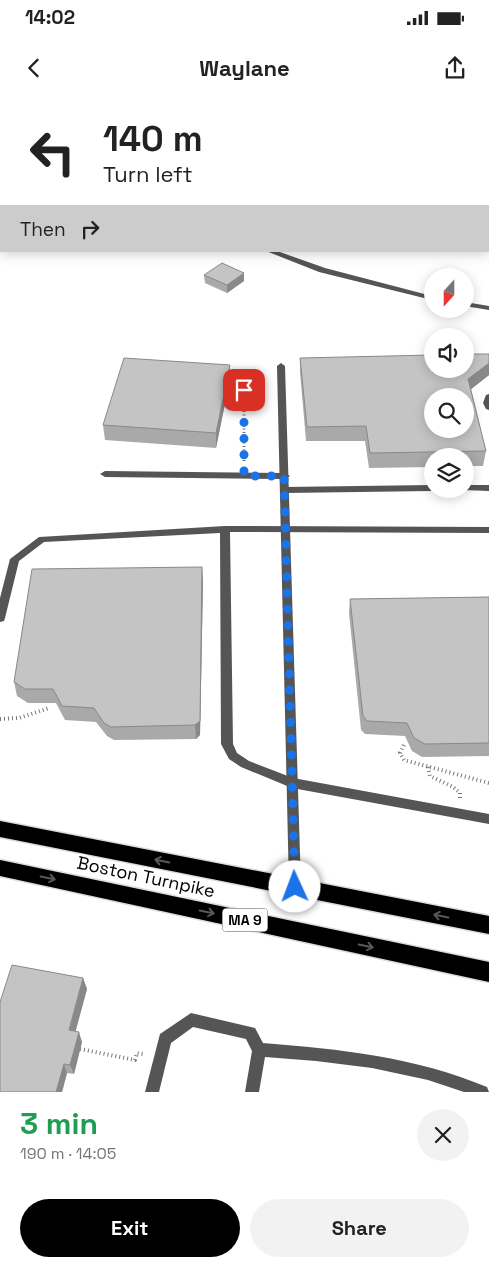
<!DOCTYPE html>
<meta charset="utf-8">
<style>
:root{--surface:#fff;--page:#f2f2f2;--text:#222;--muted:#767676;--accent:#000}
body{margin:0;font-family:"Space Grotesk",sans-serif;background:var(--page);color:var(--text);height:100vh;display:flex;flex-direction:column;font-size:19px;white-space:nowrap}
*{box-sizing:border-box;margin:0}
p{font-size:16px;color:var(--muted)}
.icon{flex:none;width:28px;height:28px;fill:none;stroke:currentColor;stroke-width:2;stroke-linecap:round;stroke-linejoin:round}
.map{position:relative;height:992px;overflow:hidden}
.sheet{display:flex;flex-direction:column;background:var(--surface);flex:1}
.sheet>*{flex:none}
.guide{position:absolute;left:0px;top:0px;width:490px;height:152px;box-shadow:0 2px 12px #0003;background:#fff;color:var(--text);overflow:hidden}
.needle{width:32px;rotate:201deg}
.tools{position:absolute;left:424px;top:168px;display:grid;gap:10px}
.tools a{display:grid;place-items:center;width:50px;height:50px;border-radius:50%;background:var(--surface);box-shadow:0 2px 12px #0003;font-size:25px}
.pin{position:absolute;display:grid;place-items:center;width:42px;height:42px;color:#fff;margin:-21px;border-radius:10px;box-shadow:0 2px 8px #0006}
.me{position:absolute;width:55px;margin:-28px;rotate:358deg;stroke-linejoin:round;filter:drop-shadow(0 0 4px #0008)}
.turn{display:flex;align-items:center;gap:18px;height:105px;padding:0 20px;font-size:22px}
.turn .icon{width:65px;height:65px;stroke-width:2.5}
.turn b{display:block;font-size:35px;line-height:42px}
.then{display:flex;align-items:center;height:48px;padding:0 20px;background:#0003;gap:10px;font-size:19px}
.round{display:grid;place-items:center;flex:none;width:52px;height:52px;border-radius:26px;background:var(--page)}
.head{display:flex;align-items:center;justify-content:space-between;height:85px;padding:0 20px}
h1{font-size:30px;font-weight:800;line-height:38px;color:#1e9e55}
.button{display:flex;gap:10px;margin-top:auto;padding:10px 20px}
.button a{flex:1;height:58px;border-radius:30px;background:var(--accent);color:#fff;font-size:20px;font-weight:800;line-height:58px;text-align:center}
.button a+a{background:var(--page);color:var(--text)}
.status{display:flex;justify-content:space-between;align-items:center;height:35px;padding:0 25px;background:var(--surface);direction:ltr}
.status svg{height:14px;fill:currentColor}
header{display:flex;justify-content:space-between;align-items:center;height:65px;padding:0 20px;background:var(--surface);font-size:22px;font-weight:800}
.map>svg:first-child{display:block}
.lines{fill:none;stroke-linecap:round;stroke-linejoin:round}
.highway-casing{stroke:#dbdbdb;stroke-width:3}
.path-far1{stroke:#777;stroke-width:3;stroke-dasharray:1 2.5;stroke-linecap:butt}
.path{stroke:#777;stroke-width:4;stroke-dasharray:1 3;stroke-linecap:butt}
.lane{fill:#555;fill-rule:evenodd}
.street{fill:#555;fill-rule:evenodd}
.highway{fill:#000;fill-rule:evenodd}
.wall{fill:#a9a9a9}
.shaded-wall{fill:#898989}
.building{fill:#c4c4c4;stroke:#898989;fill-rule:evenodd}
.oneway{stroke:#595959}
.route{stroke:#1a73e8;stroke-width:9;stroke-dasharray:0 16.2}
.labels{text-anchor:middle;stroke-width:5;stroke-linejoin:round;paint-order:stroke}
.shield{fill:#fff;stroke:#4c4c4c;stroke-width:1}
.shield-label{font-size:14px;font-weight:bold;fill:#000}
.near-street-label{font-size:18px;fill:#000;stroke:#fff}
</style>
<div class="status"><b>14:02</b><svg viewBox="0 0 49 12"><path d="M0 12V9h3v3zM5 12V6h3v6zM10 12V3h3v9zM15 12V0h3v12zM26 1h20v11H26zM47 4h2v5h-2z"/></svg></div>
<header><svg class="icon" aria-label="back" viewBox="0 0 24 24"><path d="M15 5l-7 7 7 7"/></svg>Waylane<svg class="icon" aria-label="share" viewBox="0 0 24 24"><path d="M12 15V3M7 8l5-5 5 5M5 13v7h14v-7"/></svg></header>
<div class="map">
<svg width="489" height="992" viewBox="0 0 489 992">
<rect width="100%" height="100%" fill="#fff"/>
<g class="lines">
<!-- highway casing -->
<g class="highway-casing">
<path id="highway" d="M0 721 489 816V834L0 737Z
M0 760 489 862V882L0 776Z"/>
</g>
<!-- path-far1 -->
<path class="path-far1" d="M244 290V363"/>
<!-- path -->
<path class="path" d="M0 619 19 618 49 608
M404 645 400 653 404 660 489 683
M428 667 430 676 453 687 460 693V698
M80 949 135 960 137 953 143 954"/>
<!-- lane -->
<path class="lane" d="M115 0H121V1H115Z
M266 151H277L325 168 432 196V200L319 172Z
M465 202 489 206V210L465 206Z
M489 294V310L486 309 483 303 486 295Z
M105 371 285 373 290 376 285 379 105 377 100 374Z
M432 385V389H436L432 391 285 393 280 390 285 387Z
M465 385H489V391L462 390 461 389H465Z
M225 426 489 427V433L230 432 233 644 237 653 249 661 293 678 489 714V724L292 688 241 667 229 659 221 644 220 433 44 442 19 461 5 518 4 521 0 522V498L10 459 39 437Z
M191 913 255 928 263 943C340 949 415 957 487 987L489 992H464L428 980 372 968 316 961 265 957 259 992H245L252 951 246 939 193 927 171 943 159 992H145L160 934Z"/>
<!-- street -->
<path class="street" d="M281 263 285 266 301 787 299 791 295 793 291 791 289 787 277 266Z"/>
<!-- highway -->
<use href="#highway" class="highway"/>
</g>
<!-- wall -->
<path class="wall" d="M124 0H339V1H125Z
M474 0H489V30V1H474Z
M204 175 244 181 227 193 205 183Z
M300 258 489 275 471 289 486 351 483 366H465V356H432V367L369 368 365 341H306L300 272Z
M230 265V279L216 348 105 340 103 325Z
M202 467 203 482 200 635 196 639 114 640 107 636 96 622 65 620 56 603H28L17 596 14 582Z
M489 497V656L422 657 412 651 405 636 365 634 361 630 349 513 350 499Z
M83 878 87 889 75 932 82 942 74 974 67 973 62 992H0Z"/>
<!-- shaded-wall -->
<path class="shaded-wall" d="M244 173V181L227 193V185Z
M489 263V275L465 294 468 279Z
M230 265V279L216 348V333Z
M202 467 203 482 200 635 196 639 195 625Z
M83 878 87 889 73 941 69 930Z
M79 932 82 942 74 974 70 965Z
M64 964 67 973 62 992H56Z"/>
<!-- building -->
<path class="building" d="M124 0H252V1H125Z
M482 0H489V14V1H483Z
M222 163 244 173 227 185 204 175Z
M465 254H489V263L468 279 486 351 370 353 366 326 307 327 300 258 432 255V269H465ZM432 296H465V329H432Z
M124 258 230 265 216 333 103 325Z
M202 467 200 621 195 625 111 627 104 623 94 608 62 606 53 589H25L14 582 32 469Z
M489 497V643L425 644 414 638 407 623 367 621 363 616 350 499Z
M12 865 83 878 69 930 79 932 70 965 64 964 56 992H0V902Z"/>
<!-- one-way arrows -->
<defs><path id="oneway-shaft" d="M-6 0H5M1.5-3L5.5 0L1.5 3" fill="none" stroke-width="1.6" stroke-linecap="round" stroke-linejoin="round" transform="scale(1.25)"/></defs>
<g class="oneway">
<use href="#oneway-shaft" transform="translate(162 761) rotate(-169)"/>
<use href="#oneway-shaft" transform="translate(48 778) rotate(12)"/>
<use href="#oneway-shaft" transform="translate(207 812) rotate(12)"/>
<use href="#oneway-shaft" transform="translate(441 816) rotate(-169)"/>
<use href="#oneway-shaft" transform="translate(366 846) rotate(12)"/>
</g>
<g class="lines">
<!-- route -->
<path class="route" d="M244 290V376H284L295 787"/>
</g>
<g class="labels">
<!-- shield labels -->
<rect class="shield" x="222.5" y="808.5" width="45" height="23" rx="4"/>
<g class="shield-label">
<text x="245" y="825">MA 9</text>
</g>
<!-- near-street labels -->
<g class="near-street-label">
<text transform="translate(146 777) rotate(12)" y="6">Boston Turnpike</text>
</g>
</g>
</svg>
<div class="tools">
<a><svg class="needle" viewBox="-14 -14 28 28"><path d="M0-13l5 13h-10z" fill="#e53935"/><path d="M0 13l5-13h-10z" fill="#767676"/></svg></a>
<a><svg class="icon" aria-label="sound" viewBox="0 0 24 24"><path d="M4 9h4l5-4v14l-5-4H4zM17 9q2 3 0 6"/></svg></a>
<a><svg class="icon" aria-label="search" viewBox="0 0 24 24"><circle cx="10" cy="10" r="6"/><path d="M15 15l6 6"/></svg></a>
<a><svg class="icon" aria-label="layers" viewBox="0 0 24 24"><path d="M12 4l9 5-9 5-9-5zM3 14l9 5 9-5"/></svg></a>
</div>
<div class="pin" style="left:244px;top:290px;background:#d93025"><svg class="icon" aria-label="arrive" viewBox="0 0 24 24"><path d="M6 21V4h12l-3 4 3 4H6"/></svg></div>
<svg class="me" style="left:295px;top:787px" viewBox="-20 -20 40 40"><circle r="19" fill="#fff"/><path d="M0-13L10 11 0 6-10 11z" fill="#1a73e8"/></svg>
<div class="guide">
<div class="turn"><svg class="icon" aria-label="left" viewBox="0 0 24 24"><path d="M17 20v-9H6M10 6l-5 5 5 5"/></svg><div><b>140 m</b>Turn left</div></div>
<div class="then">Then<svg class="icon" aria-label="right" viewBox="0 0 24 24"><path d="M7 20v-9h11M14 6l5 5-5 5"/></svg></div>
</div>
</div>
<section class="sheet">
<div class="head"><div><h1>3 min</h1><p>190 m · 14:05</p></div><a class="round"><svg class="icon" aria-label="close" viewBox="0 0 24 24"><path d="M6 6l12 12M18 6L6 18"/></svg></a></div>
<div class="button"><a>Exit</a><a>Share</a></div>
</section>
